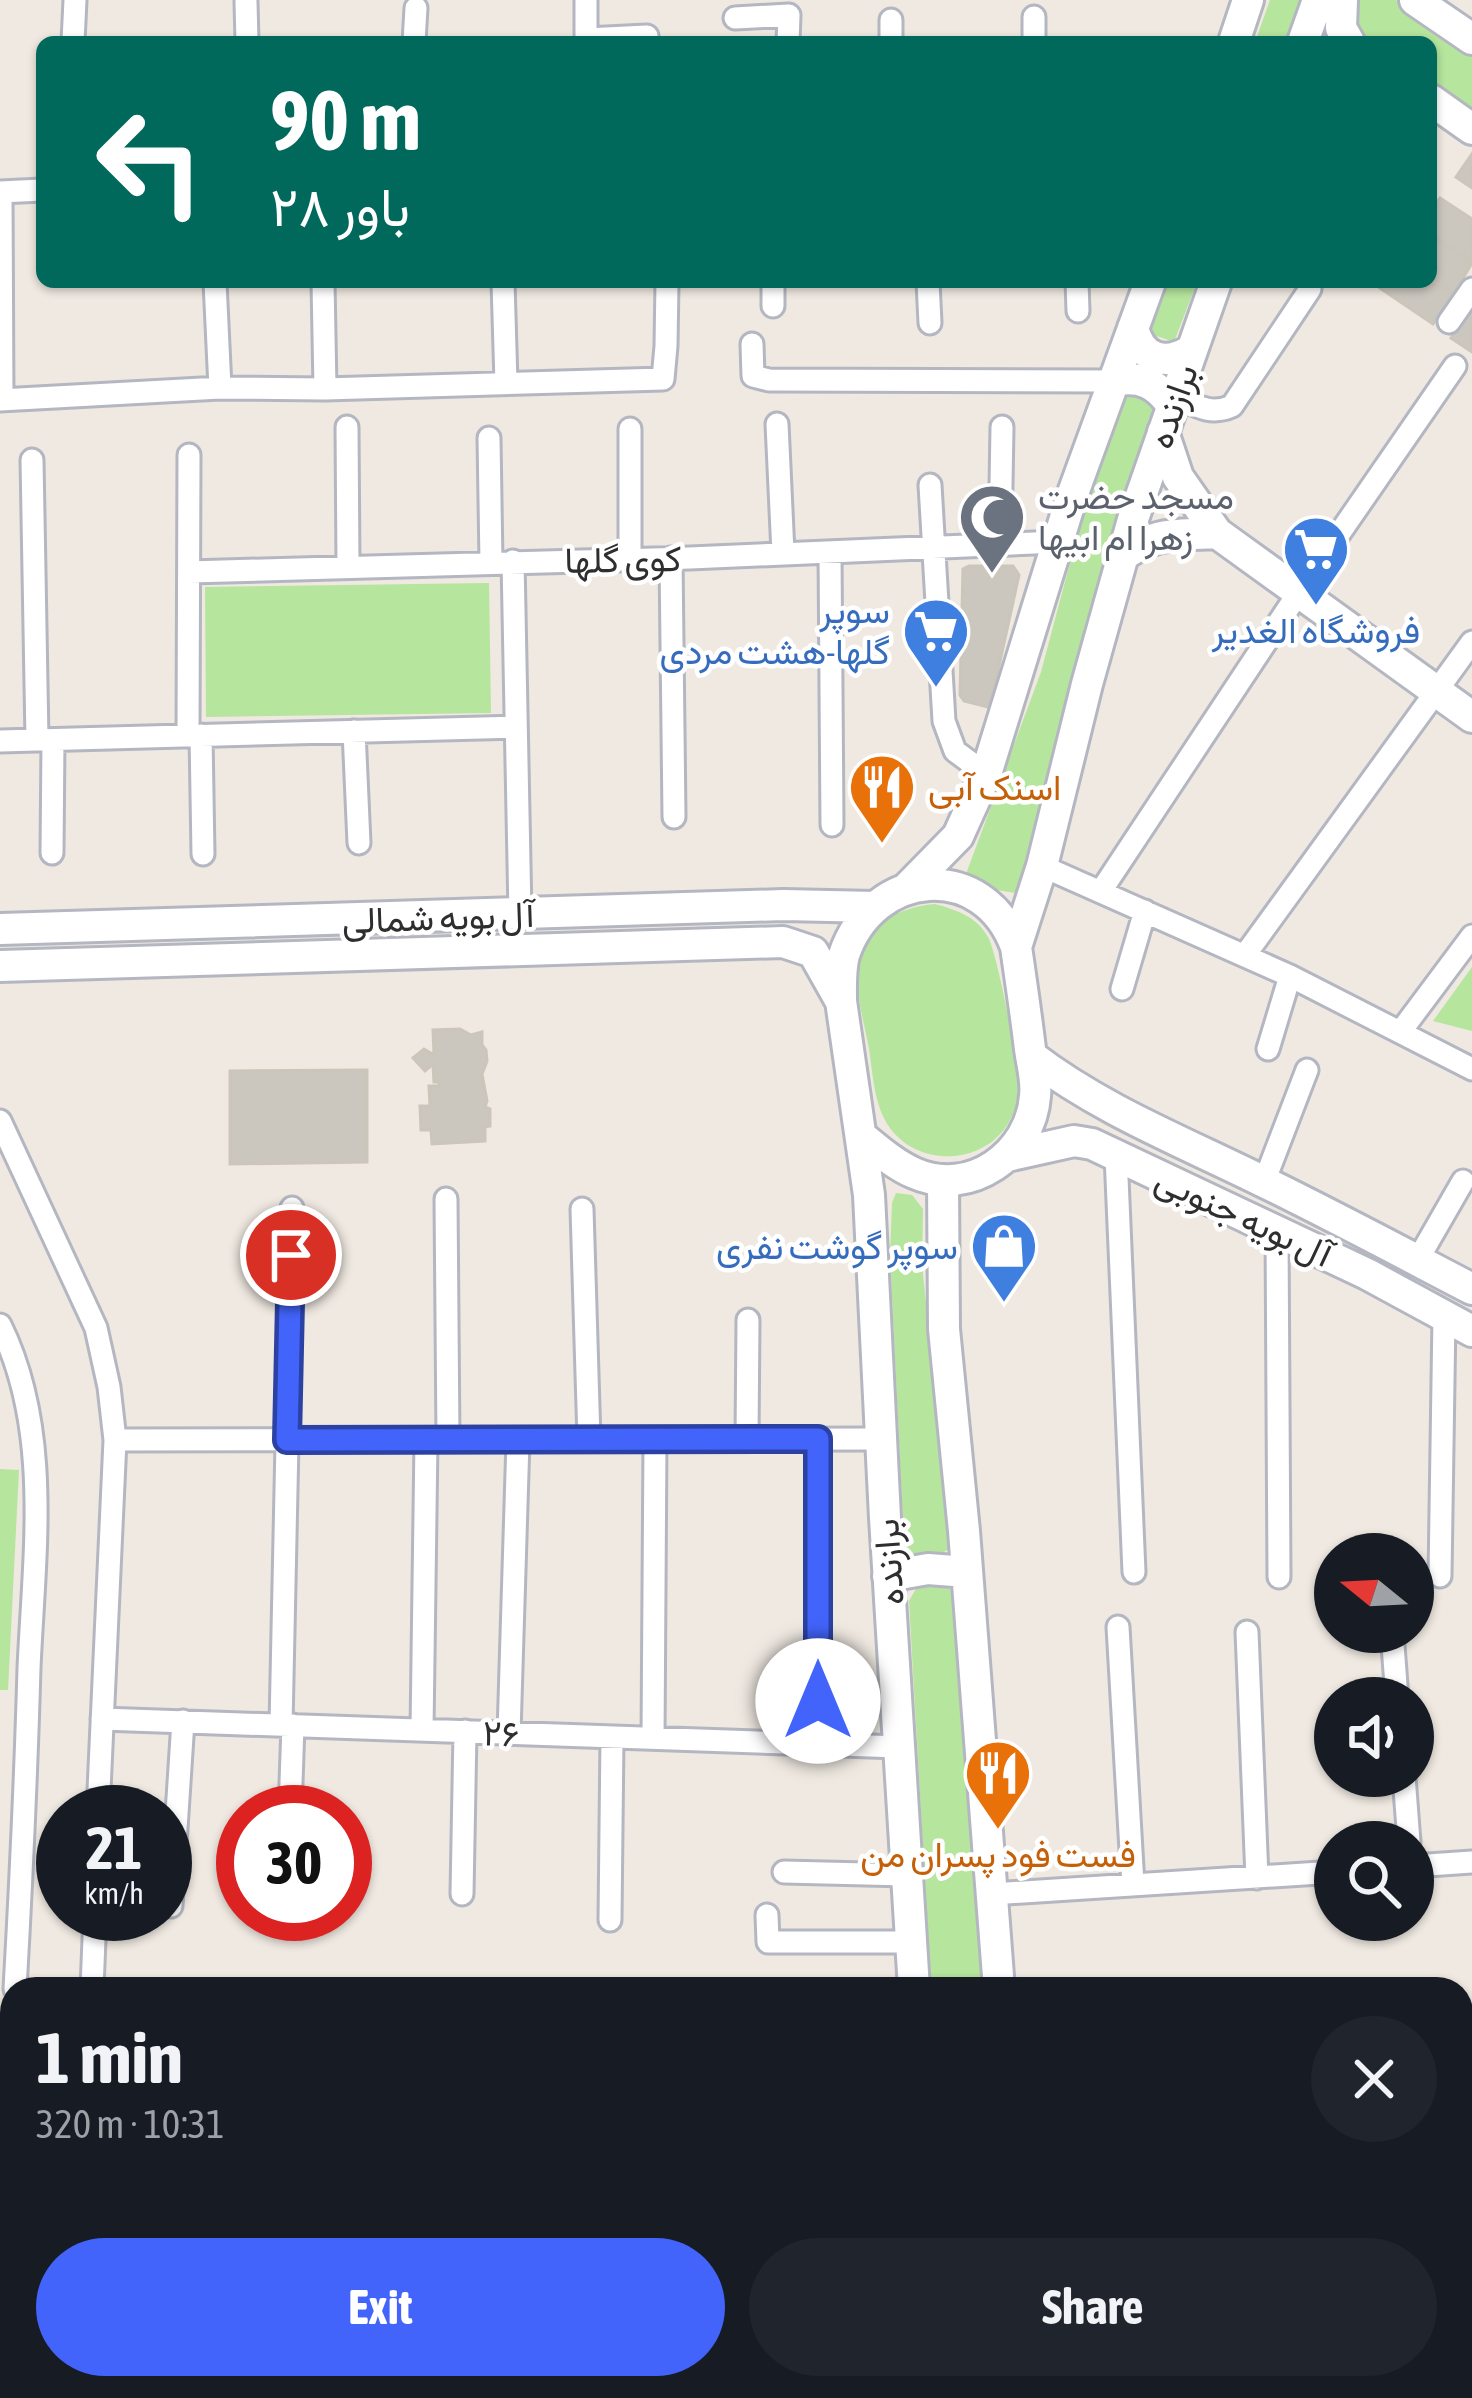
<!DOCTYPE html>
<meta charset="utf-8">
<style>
:root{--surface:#171b24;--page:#20242c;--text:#f1f3f6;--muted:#9ea1a6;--accent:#4264fb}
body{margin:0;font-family:"Asap Condensed",Vazirmatn,sans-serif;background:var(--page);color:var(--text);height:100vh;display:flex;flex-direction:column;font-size:45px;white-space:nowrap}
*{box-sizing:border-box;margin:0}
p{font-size:39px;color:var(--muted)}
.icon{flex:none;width:66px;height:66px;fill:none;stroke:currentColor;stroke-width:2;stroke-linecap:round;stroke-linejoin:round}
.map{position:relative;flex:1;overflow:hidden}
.panel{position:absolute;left:0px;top:1977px;width:1473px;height:423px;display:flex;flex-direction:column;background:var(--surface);border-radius:36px 36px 0 0;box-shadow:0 3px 9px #0004}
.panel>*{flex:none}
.top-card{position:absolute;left:36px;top:36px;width:1401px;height:252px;border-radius:18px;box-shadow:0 3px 9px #0004;background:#00695c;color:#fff;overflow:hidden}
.needle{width:78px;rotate:288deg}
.buttons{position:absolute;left:1314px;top:1533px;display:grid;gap:24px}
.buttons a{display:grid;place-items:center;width:120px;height:120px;border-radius:50%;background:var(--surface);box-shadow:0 3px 9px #0004;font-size:60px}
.speed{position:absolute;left:36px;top:1785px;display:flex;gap:24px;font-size:60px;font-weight:700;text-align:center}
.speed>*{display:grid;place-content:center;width:156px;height:156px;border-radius:50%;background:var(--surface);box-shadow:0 3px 9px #0004;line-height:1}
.speed small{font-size:30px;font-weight:400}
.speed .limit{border:18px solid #d22;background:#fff;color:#111}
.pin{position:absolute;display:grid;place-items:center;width:102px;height:102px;color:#fff;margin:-51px;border:6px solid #fff;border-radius:50%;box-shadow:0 3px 12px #0007}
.me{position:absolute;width:132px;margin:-66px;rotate:0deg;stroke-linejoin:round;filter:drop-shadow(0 0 9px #0008)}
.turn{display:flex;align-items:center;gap:42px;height:252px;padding:0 36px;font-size:54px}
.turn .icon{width:156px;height:156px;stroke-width:2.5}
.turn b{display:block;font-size:84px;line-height:102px}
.round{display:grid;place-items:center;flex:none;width:126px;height:126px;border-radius:63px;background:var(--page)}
.summary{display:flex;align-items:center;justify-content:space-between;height:204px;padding:0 36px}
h1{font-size:72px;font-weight:700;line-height:90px}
.cta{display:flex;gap:24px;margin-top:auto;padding:24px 36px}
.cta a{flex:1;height:138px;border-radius:72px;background:var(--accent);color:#fff;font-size:48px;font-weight:700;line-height:138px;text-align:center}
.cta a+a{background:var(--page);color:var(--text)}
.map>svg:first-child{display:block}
.green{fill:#b6e59e}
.building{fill:#cbc7bf;stroke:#cbc5ba;stroke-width:3}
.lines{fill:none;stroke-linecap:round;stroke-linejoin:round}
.street-casing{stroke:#b4b7c1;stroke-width:27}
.secondary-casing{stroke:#b4b7c1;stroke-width:36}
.street{stroke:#fff;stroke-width:21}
.secondary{stroke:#fff;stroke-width:30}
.route-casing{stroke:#2b41a3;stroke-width:30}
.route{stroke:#4264fb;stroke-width:21}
.labels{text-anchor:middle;stroke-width:9;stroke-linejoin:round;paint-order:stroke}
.street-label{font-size:36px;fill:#2e2e2e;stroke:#fff}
.worship-label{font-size:36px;fill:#5b616d;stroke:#fff;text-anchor:start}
.shop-label{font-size:36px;fill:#366cbe;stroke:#fff;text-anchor:end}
.food-label{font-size:36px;fill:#c56008;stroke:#fff;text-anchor:start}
</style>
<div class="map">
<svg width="1472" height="2398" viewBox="0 0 1472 2398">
<rect width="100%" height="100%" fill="#efe9e1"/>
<!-- green -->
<path class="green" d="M1270 0H1304L1289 42H1255Z
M1349 0H1396L1472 52V115L1431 87V42H1368C1354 32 1352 16 1349 0Z
M1167 282H1197L1174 342 1148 333Z
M1125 394 1156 404 1021 894 991 889 966 874 1041 672 1083 514Z
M489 583 491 713 206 717 205 587Z
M935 904C957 910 977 917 988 937 997 952 1020 1071 1019 1090 1018 1105 1011 1121 1002 1132 973 1166 916 1164 890 1128 874 1106 873 1075 869 1049 865 1026 857 1000 857 976 856 930 895 907 935 904Z
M1472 967V1031L1433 1021Z
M896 1193 912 1195 923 1209 922 1264 951 1548 932 1559H917L904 1544 890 1254 892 1203Z
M0 1469 19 1470 8 1690H0Z
M937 1584 956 1591 983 1989H931L909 1601 917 1587Z"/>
<!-- building -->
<path class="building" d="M1472 154V188L1456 177Z
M1440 198 1472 219V261L1431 234V210Z
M1431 236 1472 263 1454 293 1431 277Z
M1431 281 1452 295 1433 324 1380 288 1384 282Z
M1470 309 1472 310V352L1451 338Z
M969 566H1013L1019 575 991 702 988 707 964 701 960 695 963 569Z
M460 1029 471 1035 482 1032V1045L486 1050 487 1061 482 1074 487 1101 485 1107 490 1109V1126L485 1127V1141L432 1144 431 1130H421L420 1106H430L429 1086H439V1082H434L433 1064 425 1071 413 1058 424 1049 434 1055 433 1030Z
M367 1070V1162L230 1164V1071Z
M1461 2083H1472V2151H1461Z
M1461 2293H1472V2361L1461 2362Z
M1094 2388H1215V2398H1094Z"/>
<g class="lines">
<!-- street casing -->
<g class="street-casing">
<path id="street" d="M246 2 247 42
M735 18 789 15 788 42
M586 39 647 36
M73 42 75 0
M414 42 416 8
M586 42V0
M891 42V20
M1034 42V17
M0 192 42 190
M1 192 2 400
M215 282 220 388
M323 282 325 389
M503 282 506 383
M773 282V306
M928 282 930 323
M1077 282 1078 311
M1449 322 1472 289
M752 344 753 376 769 380 1114 381
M1175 396C1195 405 1210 416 1232 406L1310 289
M0 400 220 388 325 389 663 379 666 346 667 282
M777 424 783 553
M347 427 348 566
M489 438 491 562
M32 460 37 740
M930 485 944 721 955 751 986 774
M1000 544 1002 427
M830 552 832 825
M671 558 674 817
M630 559V429
M513 561 520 914
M189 572 690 558 1058 542
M354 731 359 843
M201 735 203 854
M188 736 189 455
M0 741 515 727
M52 853 53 740
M1042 866 1290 976 1472 1069
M1101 891 1299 592 1455 366
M1245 955 1472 642
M1122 989 1145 911
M1401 1031 1472 936
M1268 1049 1290 976
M0 1121 96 1328 109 1387 115 1440 98 1812
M1116 1155 1134 1572
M1264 1182 1307 1070
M446 1199 448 1440
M582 1209 589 1440
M1277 1231 1279 1577
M1417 1261 1463 1181
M0 1325C52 1430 34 1554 29 1668 26 1775 21 1882 15 1989
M747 1439 748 1320
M818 1439V1744
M115 1440 881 1439
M1440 1576 1444 1316
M1118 1627 1133 1885
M1247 1632 1257 1878
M1392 1632 1397 1698
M102 1719 899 1747
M281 1725 292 1208
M422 1730 426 1440
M509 1733 518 1440
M653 1738 655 1440
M1404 1776 1409 1842
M290 1812 293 1725
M1413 1866 1472 1862
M784 1872 907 1875
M462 1894 465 1731
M992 1894 1335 1872
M171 1906 183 1721
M767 1915 768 1942H911
M610 1920 612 1737
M92 1989 95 1914
M1461 2062 1472 2060
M282 2388V2398
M1281 2388V2398
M1304 2388 1305 2398
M3 2398 5 2205 12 2057
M83 2398V2388
M378 2398V2388
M553 2398V2388"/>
</g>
<!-- secondary casing -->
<g class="secondary-casing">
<path id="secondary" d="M1342 0 1341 28 1349 42
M1415 0 1472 39
M1234 42 1248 0
M1303 42 1318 0
M1431 100 1472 129
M1133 328C1141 358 1163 367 1190 351
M1114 381C1140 375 1158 384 1172 406
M1163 432 1178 477 1217 533 1472 717
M1122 556C1159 530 1175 536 1217 533
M907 888 958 836 986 774 1072 496 1150 282
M0 929 783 905 875 907
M1016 947 1042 866 1087 684 1134 516 1216 282
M0 966 783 942 813 952 840 1000
M1031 1056C1100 1109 1181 1141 1258 1179 1330 1214 1401 1252 1472 1289
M861 1136C877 1149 895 1165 914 1173 970 1198 1031 1154 1035 1096 1037 1081 1032 1064 1030 1049 1026 1015 1021 981 1016 947 984 858 873 868 844 955 840 970 841 985 841 1001L869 1195 885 1518 914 1989
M1007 1156 1074 1141 1092 1144 1367 1274 1472 1331
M943 1180 944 1329 964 1531 999 1989
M888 1576 928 1569 967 1572
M0 2205H12
M939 2388 940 2398
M1020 2388V2398"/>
</g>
<!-- street -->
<use href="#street" class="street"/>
<!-- secondary -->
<use href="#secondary" class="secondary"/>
</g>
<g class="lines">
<!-- route casing -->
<g class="route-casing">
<path id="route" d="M291 1255 287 1440 818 1439V1701"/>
</g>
<!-- route -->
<use href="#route" class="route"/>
</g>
<!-- icons -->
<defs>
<g id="mosque-pin" transform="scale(3.45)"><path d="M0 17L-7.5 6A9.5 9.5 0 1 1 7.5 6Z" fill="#6b7280" stroke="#fff"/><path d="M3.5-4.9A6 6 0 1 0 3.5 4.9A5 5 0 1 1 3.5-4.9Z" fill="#fff"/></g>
<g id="supermarket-pin" transform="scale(3.45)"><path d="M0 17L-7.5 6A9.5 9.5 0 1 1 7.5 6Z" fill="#3f7fe0" stroke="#fff"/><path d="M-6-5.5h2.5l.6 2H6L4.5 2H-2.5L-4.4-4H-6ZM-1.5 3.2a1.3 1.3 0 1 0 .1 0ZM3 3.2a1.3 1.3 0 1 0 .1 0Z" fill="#fff"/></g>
<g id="restaurant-pin" transform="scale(3.45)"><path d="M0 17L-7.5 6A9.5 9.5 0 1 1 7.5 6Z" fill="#e8710a" stroke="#fff"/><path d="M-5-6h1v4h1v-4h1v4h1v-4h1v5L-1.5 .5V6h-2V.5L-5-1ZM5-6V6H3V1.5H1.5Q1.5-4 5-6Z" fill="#fff"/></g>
<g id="shop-pin" transform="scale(3.45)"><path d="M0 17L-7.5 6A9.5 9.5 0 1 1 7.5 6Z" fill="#3f7fe0" stroke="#fff"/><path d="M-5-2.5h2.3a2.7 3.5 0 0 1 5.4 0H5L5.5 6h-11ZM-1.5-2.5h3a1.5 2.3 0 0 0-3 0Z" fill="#fff"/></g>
</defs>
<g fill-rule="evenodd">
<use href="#mosque-pin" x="992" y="517"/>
<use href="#supermarket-pin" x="1316" y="549"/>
<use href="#supermarket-pin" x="936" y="631"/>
<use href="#restaurant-pin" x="882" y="787"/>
<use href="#shop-pin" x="1004" y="1246"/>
<use href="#restaurant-pin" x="998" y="1773"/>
</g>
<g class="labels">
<!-- street labels -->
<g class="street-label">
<text transform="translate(1172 406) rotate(-71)" y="13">برازنده</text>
<text transform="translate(623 559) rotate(-1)" y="13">کوی گلها</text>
<text transform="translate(438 917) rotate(-2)" y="13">آل بویه شمالی</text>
<text transform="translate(1244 1216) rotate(25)" y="13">آل بویه جنوبی</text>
<text transform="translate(888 1562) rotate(-94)" y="13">برازنده</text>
<text transform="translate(501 1733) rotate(2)" y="13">۲۶</text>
</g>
<!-- worship labels -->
<g class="worship-label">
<text x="1038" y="509">مسجد حضرت<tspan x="1038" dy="41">زهرا ام ابیها</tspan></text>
</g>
<!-- shop labels -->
<g class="shop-label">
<text x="890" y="623">سوپر<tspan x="890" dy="41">گلها-هشت مردی</tspan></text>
<text x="1316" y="643" text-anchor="middle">فروشگاه الغدیر</text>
<text x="958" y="1259">سوپر گوشت نفری</text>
</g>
<!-- food labels -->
<g class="food-label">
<text x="928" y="800">اسنک آبی</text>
<text x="998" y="1867" text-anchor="middle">فست فود پسران من</text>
</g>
</g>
</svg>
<div class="buttons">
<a><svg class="needle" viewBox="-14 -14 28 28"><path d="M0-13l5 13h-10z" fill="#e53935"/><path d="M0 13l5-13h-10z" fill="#9ea1a6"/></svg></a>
<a><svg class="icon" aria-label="sound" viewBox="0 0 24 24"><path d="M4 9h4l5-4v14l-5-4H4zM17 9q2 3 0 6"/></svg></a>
<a><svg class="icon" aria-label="search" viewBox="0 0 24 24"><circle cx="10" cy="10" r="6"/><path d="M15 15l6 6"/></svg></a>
</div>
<div class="speed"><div>21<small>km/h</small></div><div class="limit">30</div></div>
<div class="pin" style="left:291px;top:1255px;background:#d93025"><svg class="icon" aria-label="arrive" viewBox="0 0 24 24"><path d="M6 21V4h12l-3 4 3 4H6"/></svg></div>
<svg class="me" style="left:818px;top:1701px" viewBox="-20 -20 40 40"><circle r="19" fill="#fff"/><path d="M0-13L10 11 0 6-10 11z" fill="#4264fb"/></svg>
<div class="top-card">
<div class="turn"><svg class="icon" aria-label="left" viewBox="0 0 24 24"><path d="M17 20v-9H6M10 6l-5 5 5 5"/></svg><div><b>90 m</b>باور ۲۸</div></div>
</div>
<section class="panel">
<div class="summary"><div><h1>1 min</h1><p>320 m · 10:31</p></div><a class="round"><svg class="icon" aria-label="close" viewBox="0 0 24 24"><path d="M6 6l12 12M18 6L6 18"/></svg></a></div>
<div class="cta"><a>Exit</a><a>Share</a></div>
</section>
</div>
